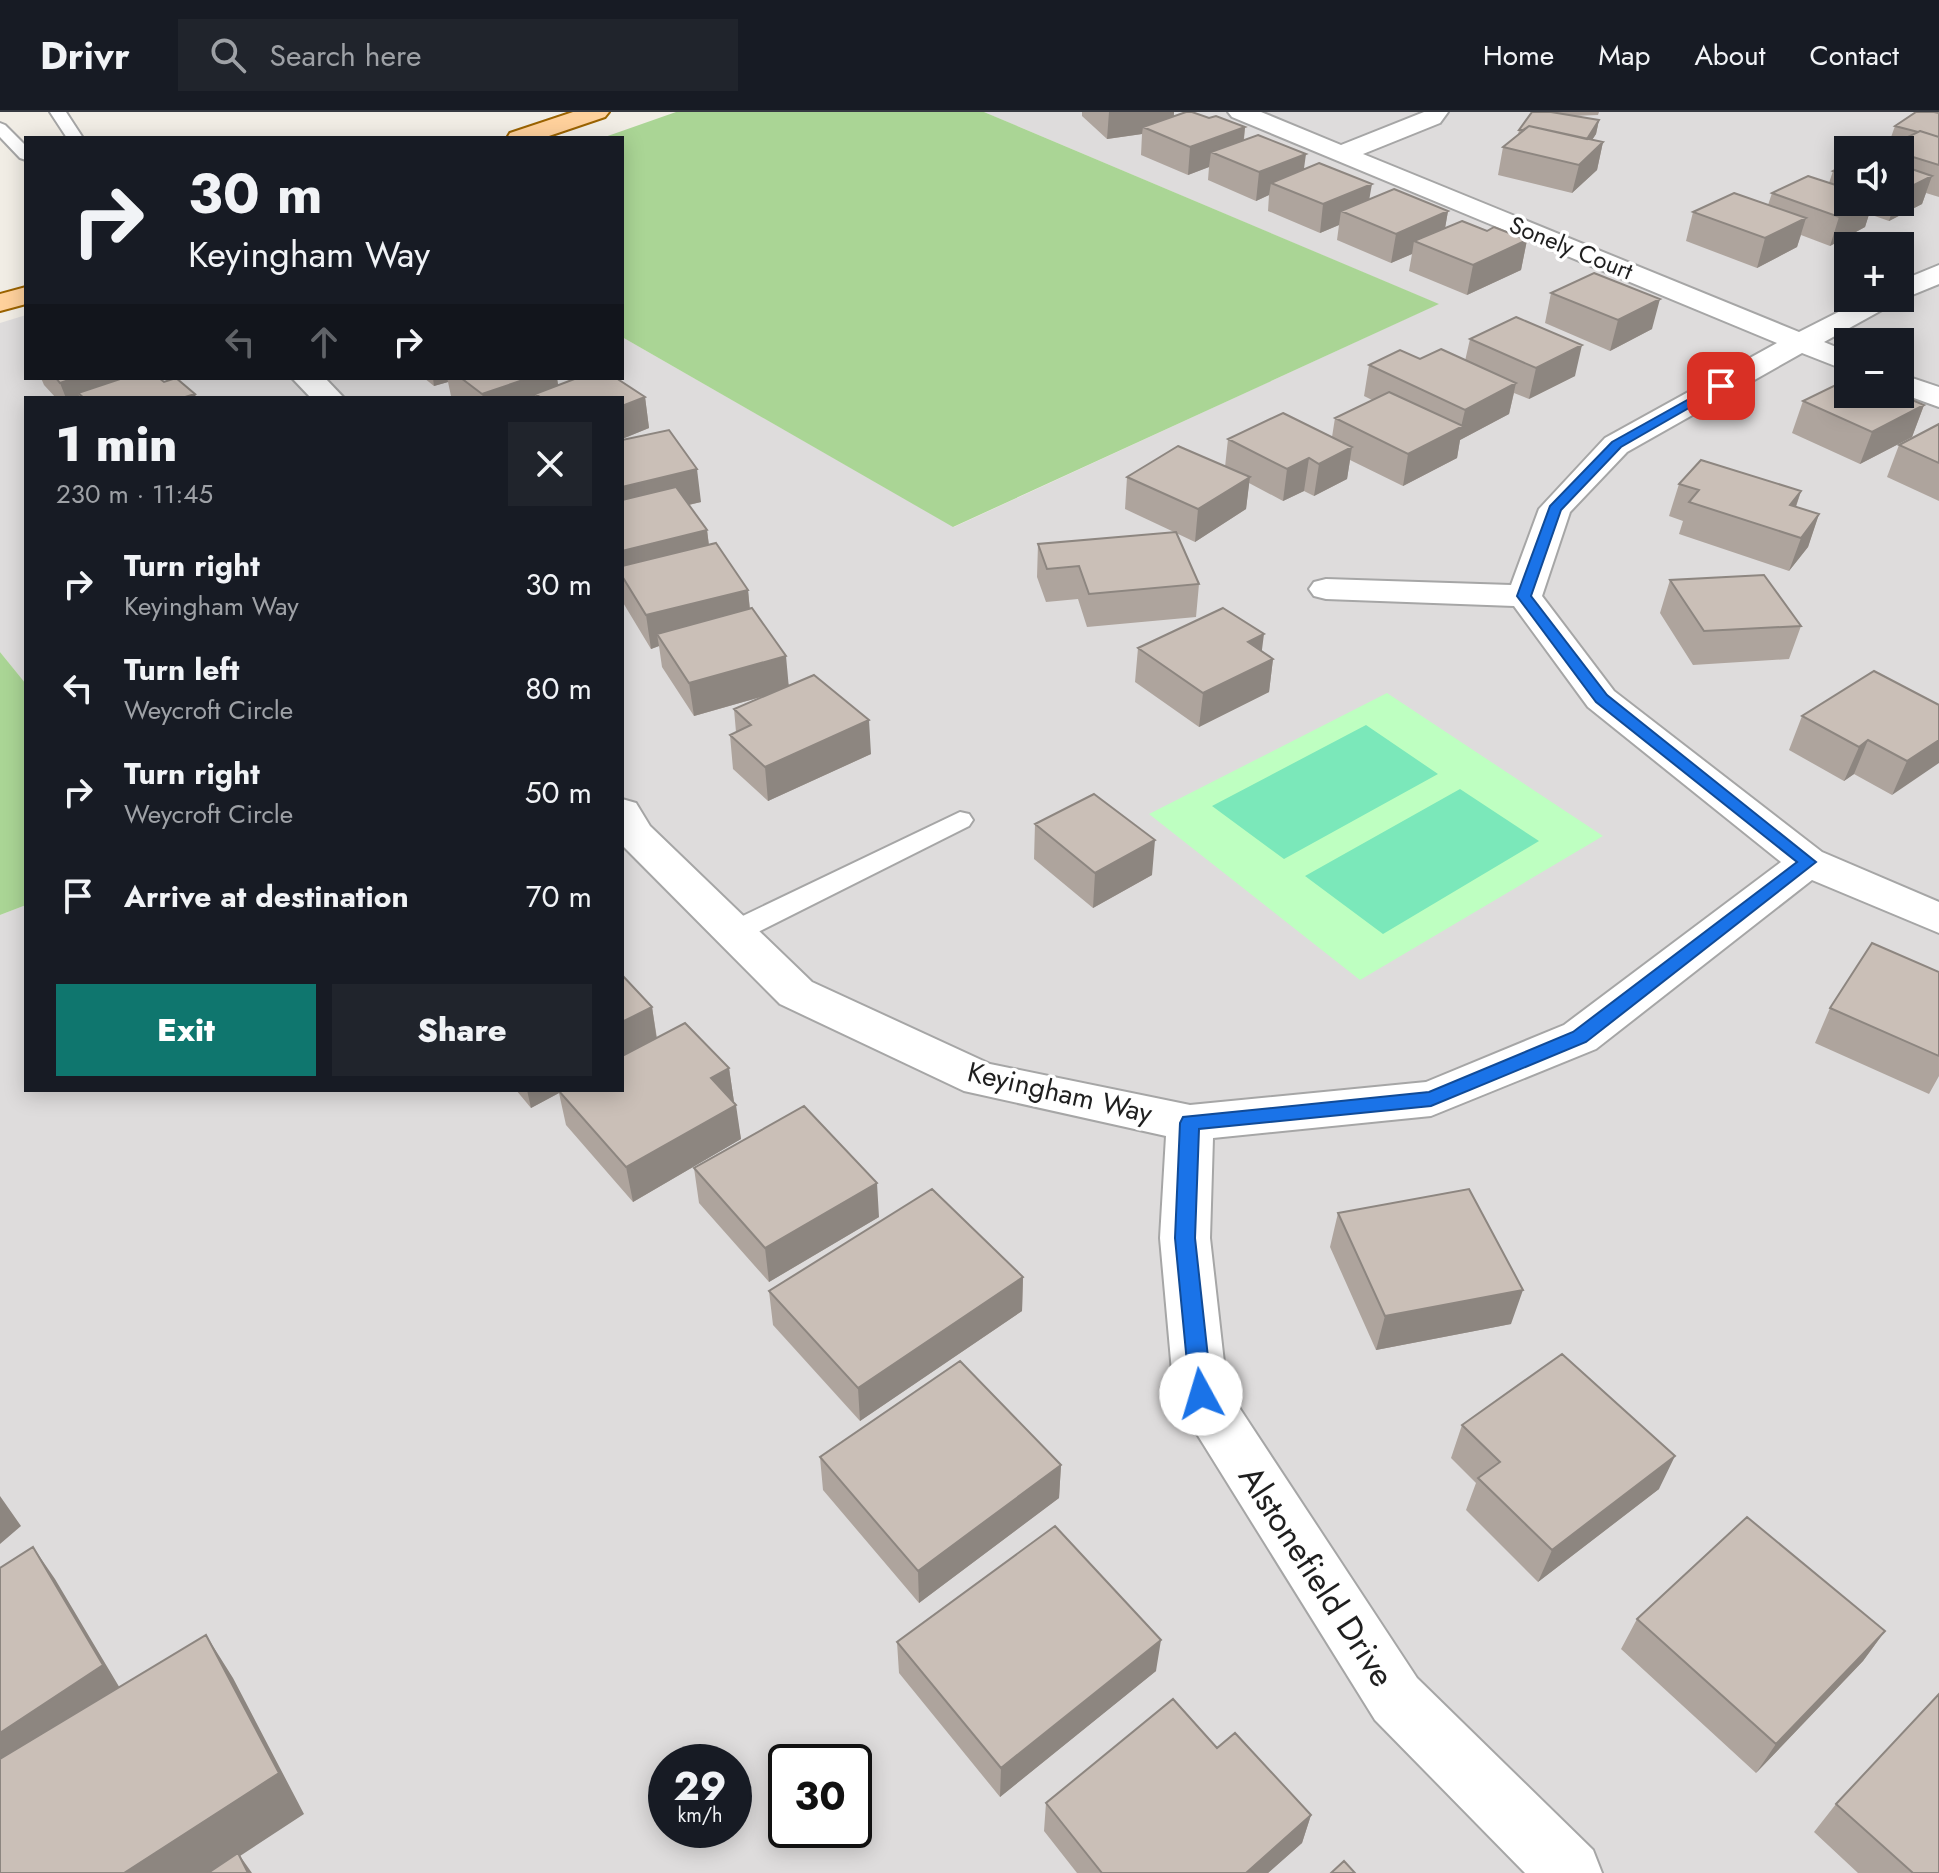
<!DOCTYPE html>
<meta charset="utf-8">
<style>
:root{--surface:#171b24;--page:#20242c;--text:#f1f3f6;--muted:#9ea1a6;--line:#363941;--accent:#0f766e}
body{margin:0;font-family:Jost,sans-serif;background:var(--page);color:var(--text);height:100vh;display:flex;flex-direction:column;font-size:30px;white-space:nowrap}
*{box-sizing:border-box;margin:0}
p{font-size:26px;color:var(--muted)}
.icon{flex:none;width:44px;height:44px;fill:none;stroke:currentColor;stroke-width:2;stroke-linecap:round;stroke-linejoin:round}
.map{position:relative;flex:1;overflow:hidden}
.details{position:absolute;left:24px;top:284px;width:600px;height:696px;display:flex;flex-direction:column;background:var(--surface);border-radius:0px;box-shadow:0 4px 20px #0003}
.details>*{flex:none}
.guide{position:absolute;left:24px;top:24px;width:600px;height:244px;border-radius:0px;box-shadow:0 4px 20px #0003;background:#171b24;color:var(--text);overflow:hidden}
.tools{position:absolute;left:1834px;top:24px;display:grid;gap:16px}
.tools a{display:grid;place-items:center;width:80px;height:80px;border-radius:0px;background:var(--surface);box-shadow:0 4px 20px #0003;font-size:40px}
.speed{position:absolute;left:648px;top:1632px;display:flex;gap:16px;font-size:40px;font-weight:700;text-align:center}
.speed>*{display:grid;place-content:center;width:104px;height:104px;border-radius:50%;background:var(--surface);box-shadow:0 4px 20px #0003;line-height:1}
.speed small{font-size:20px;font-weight:400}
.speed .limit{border:4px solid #111;border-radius:12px;background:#fff;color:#111}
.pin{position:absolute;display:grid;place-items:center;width:68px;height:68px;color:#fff;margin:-34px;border-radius:16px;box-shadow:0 4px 12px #0006}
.me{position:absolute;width:88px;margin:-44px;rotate:354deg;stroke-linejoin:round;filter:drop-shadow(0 0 6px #0008)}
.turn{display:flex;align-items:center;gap:28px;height:168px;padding:0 32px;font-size:36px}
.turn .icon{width:104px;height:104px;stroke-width:2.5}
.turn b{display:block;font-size:56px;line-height:68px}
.lanes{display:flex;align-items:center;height:76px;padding:0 32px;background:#0003;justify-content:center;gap:40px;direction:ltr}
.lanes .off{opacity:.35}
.round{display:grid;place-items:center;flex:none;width:84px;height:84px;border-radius:0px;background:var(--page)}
.overview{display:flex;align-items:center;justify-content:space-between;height:136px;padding:0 32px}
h1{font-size:48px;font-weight:800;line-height:60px}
.cta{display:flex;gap:16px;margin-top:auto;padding:16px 32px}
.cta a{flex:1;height:92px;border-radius:0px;background:var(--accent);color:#fff;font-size:32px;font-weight:800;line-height:92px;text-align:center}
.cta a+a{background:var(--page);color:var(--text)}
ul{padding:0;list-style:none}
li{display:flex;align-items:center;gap:24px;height:104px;padding:0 32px}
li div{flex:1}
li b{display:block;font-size:30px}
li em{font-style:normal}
header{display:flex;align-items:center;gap:48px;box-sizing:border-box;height:112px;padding:0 40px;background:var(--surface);border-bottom:2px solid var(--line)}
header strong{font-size:38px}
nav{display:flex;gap:44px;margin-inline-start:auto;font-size:28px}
.search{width:560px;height:72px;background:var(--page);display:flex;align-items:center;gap:20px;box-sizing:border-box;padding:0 28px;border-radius:0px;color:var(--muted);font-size:30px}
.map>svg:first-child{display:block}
.residential{fill:#dedcdc;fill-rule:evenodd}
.forest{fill:#aad595}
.park{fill:#beffc1}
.pitch{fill:#7be8ba}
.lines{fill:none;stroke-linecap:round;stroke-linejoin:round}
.service-casing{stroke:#a6a6a6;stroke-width:4}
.minor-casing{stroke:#a6a6a6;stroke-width:4}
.primary-casing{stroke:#9b6300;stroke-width:4}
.service{fill:#fff;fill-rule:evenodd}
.minor{fill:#fff;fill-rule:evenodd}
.primary{fill:#ffd19c;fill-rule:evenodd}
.wall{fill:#aea49d}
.shaded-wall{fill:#8d8680}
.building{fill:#cabfb7;stroke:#8d8680;stroke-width:2}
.route{fill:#1a73e8;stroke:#114b97;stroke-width:2}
.labels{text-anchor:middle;stroke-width:7;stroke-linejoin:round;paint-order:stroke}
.far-street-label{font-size:24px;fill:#1f1f1f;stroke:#fff}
.street-label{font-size:28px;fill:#1f1f1f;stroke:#fff}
.near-street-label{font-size:34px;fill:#1f1f1f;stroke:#fff}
</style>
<header>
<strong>Drivr</strong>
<div class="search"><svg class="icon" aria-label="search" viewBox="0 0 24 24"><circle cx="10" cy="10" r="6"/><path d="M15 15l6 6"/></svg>Search here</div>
<nav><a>Home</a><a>Map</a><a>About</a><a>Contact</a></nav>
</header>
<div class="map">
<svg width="1939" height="1761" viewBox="0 0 1939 1761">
<rect width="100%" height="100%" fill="#f1ede5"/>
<!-- residential -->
<path class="residential" d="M984 0H1939V1761H0V803L26 793V978H622V286H26V572L0 540V211L26 203V266H622V225L954 415 1438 192ZM1848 38H1900V90H1848ZM1848 134H1900V186H1848ZM1848 230H1900V282H1848ZM666 1650H734V1718H666ZM786 1650H854V1718H786Z"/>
<!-- forest -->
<path class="forest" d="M676 0H984L1439 192 953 415 622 225V26H602Z
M0 540 26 572V793L0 803Z"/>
<!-- park -->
<path class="park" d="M1387 581 1603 724 1360 868 1149 702Z"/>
<!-- pitch -->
<path class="pitch" d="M1366 613 1438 662 1284 747 1212 694Z
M1460 677 1539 729 1383 822 1305 764Z"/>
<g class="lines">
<!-- service casing -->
<g class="service-casing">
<path id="service" d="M50 0H66L83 26H67Z
M0 11 5 13 26 34V48L20 46 0 25Z
M960 700 969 702 973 708 969 714 744 827 734 829 724 827 720 820 724 813Z"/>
</g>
<!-- minor casing -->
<g class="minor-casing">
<path id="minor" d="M1228 0H1261L1341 33 1424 0H1448L1440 11 1363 42 1799 220 1866 186H1900V169L1939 153V172L1900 188 1824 230 1848 240V259L1802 241 1627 340 1570 400 1542 484 1614 579 1822 740 1939 790V821L1812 768 1596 937 1431 1004 1213 1026 1210 1126 1227 1277 1417 1566 1593 1738 1602 1761H1525L1375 1608 1182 1298 1174 1282 1160 1126 1166 1024 964 979 780 892 622 733V687L636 691 650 714 812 870 990 952 1190 993 1426 970 1564 913 1781 750 1588 595 1514 494 1326 487 1314 484 1309 477 1314 470 1326 467 1511 473 1539 397 1605 326 1777 231 1232 5Z
M1900 262 1939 275V295L1900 281Z
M292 266H325L344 286H311Z"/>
</g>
<!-- primary casing -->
<g class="primary-casing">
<path id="primary" d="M573 0H609L605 5 543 26H507L510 21Z
M26 175V192L0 199V182Z"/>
</g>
<!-- service -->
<use href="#service" class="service"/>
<!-- minor -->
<use href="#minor" class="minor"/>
<!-- primary -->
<use href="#primary" class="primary"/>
</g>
<!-- wall -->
<path class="wall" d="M1082 0H1174V4L1209 6 1245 15 1244 28 1369 87 1448 99 1445 116 1487 119 1527 128 1521 158 1467 183 1409 159 1412 142 1391 151 1337 128 1339 113 1320 121 1268 99 1269 83 1256 89 1208 68 1209 55 1188 63 1141 43 1142 22 1107 27 1082 4Z
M1532 0H1599L1598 3 1572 4 1599 8 1596 22 1592 28 1603 30 1597 58 1572 81 1498 63 1503 35 1518 23 1519 18Z
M1939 1V85L1926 81 1922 92 1889 109 1869 102 1865 115 1830 134 1801 123 1797 135 1757 156 1686 129 1693 100 1768 93 1772 81 1829 71 1833 59 1848 51V90H1900V38H1884L1885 36 1897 30 1890 28 1895 14Z
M1551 181 1652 217 1610 239 1545 211Z
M1470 227 1575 264 1529 287 1514 281 1509 302 1460 328 1457 346 1403 374 1350 348 1347 367 1314 384 1304 379 1283 389 1249 371 1246 397 1195 430 1176 421 1199 472 1196 505 1087 515 1078 487 1046 490 1037 465 1038 432 1174 420 1125 397 1127 365 1225 355 1228 327 1332 325 1335 306 1372 288 1364 284 1369 253 1420 247 1465 249Z
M41 266H159L164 270 195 282 196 286H56L44 273Z
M424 266H557L558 273 577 266H616L645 285 649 316 622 327V286H453L451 284 448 270 434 274Z
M1848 282 1924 293 1912 325 1860 352 1792 321 1803 289Z
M1939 312V389L1887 365 1899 333Z
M622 328 701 390 689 393 707 418 709 433 748 478 750 497 789 573 871 642 768 689 733 657 730 623 736 620 734 597 761 585 694 604 662 555 659 534 651 537 622 489Z
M1679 372 1801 379 1796 395 1819 402 1808 435 1789 459 1679 422 1683 409 1669 404Z
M1670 468 1801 514 1789 547 1693 553 1660 501Z
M1138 536 1273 547 1269 580 1199 615 1135 570Z
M1939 593 1892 683 1854 662 1844 669 1789 638 1802 604Z
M1035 712 1152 763 1093 796 1034 747Z
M1939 860V964L1929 982 1815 931 1830 896Z
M652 895 657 926 729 956 734 990 741 1027 633 1090 566 1013 559 981 531 996 516 978H622Z
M694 1056 879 1105 769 1170 699 1091Z
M1338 1101 1511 1212 1376 1238 1330 1135Z
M1023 1165 1022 1199 860 1309 773 1213 769 1179Z
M1462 1313 1659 1377 1538 1470 1466 1398 1476 1371 1451 1346Z
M820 1345 1061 1353 1059 1386 919 1491 823 1378Z
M1637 1507 1885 1519 1863 1549 1756 1661 1621 1537Z
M897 1530 1156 1559 1000 1685 899 1561Z
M1217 1636 1311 1703 1302 1731 1268 1761H1077L1044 1719 1046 1691Z
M1836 1692 1939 1761H1858L1814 1720Z"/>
<!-- shaded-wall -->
<path class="shaded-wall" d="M1109 0H1174L1173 18 1143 15 1142 22 1107 27Z
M1599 8 1596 22 1582 43 1585 29Z
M1245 15 1242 43 1211 40 1209 55 1188 63 1190 35Z
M1603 30 1597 58 1572 81 1579 53Z
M1306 42 1302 71H1271L1269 83 1256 89 1259 60Z
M1932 64 1922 92 1889 109 1895 90H1900V80Z
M1372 72 1367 100 1341 99 1339 113 1320 121 1323 92Z
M1868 90H1873L1865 115 1830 134 1839 105Z
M1448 99 1443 128 1414 129 1412 142 1391 151 1396 122Z
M1806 106 1797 135 1757 156 1765 126Z
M1527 128 1521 158 1467 183 1473 153Z
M1660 187 1652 217 1610 239 1618 208Z
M1582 233 1575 264 1529 287 1536 256Z
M75 266H147L78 281 80 286H66L60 271Z
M433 266H447L448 270 434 274Z
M529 266H557L560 286 535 282 536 286H483L482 282Z
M1516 271 1509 302 1460 328 1457 346 1403 374 1408 342 1461 315 1465 298Z
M195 282 196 286H182Z
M645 285 649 316 622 327V294Z
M1924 293 1912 325 1860 352 1872 320Z
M1352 335 1347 367 1314 384 1319 352Z
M1309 346 1304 379 1283 389 1287 357Z
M697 357 701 390 622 408V375Z
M1250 365 1246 397 1195 430 1198 397Z
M1801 379 1790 411V393Z
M1819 402 1808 435 1789 459 1801 426Z
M707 418 711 451 622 464V439Z
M748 478 751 511 657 522 659 534 651 537 646 503Z
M1264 522 1260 553 1273 547 1269 580 1199 615 1203 581 1248 530Z
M786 544 789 577 694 604 689 571Z
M869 608 871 642 768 689 765 655Z
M1868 628 1854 662 1844 669 1859 635Z
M1939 628V651L1892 683 1907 649Z
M1155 728 1152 763 1093 796 1095 761Z
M652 895 657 929 622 948V910Z
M729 956 734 990 711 966Z
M527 978H565H558L559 981 531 996Z
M736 993 741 1027 633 1090 626 1055Z
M877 1071 879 1105 769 1170 765 1136Z
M1023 1165 1022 1199 860 1309 858 1276Z
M1523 1178 1511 1212 1376 1238 1385 1204Z
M1675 1344 1659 1377 1538 1470 1552 1438Z
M1061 1353 1059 1386 919 1491 918 1459Z
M0 1384 21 1414 0 1432Z
M33 1435 55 1467 124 1583 0 1667V1621Z
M1885 1519 1863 1549 1756 1661 1776 1632Z
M206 1523 233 1566 304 1702 240 1744 252 1761H124Z
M1161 1528 1156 1559 1000 1685 1001 1656Z
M1311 1703 1302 1731 1268 1761H1246Z"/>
<!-- building -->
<path class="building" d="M1186 0H1192L1209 6 1216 4 1245 15 1190 35 1143 15Z
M1532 0H1551L1599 8 1587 27 1529 14 1523 18H1519Z
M1916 0H1934L1939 1V25L1920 19 1918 20 1895 14Z
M1529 14 1603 30 1579 53 1503 35Z
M1920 19 1939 25V53L1900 41V38H1891L1885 36Z
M1258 23 1306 42 1259 60 1211 40Z
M1319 51 1372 72 1323 92 1271 71Z
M1848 51V64L1833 59Z
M1900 53 1932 64 1900 80Z
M1808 64 1848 77V90H1868L1839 105 1772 81Z
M1394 77 1448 99 1396 122 1341 99Z
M1734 81 1806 106 1765 126 1693 100Z
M1462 109 1487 119 1494 115 1527 128 1473 153 1414 129Z
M1594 161 1660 187 1618 208 1551 181Z
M1516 205 1582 233 1536 256 1470 227Z
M1441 237 1516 271 1465 298 1369 253 1400 238 1420 247Z
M56 266H75L60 271Z
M123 266H159L164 270 176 266 195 282 182 286H84L78 281Z
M461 266H529L482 282Z
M577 266H616L645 285 622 294V286H542L535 282Z
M1848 267V282H1898L1924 293 1872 320 1803 289Z
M1389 280 1463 314 1408 342 1335 306Z
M1283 301 1352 335 1319 352 1309 346 1287 357 1228 327Z
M1939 312V351L1899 333Z
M669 318 697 357 622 375V328Z
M1178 334 1250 365 1198 397 1127 365Z
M1701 348 1801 379 1790 393 1819 402 1801 426 1689 390 1699 378 1679 372Z
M676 375 707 418 622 439V388Z
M1176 420 1199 472 1089 482 1079 454 1047 457 1038 432Z
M716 431 748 478 646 503 622 464V454Z
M1764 463 1801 514 1704 519 1670 468Z
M752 496 786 544 689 571 657 522Z
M1223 496 1264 522 1248 530 1273 547 1203 581 1138 536Z
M1874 559 1939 593V628L1907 649 1868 628 1859 635 1802 604Z
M814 563 869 608 765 655 730 623 751 613 734 597Z
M1094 682 1155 728 1095 761 1035 712Z
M1872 831 1939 860V944L1830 896Z
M622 863 652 895 622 910Z
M685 911 729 956 711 966 736 993 626 1055 558 978H622V944Z
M804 994 877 1071 765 1136 694 1056Z
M932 1077 1023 1165 858 1276 769 1179Z
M1469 1077 1523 1178 1385 1204 1338 1101Z
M1562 1242 1675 1344 1552 1438 1478 1366 1500 1350 1462 1313Z
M960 1249 1061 1353 918 1459 820 1345Z
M1747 1405 1885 1519 1776 1632 1637 1507Z
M1055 1414 1161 1528 1001 1656 897 1530Z
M33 1435 103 1553 0 1621V1456Z
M206 1523 279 1661 124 1761H0V1647Z
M1939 1582V1761H1913L1836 1692Z
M1173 1587 1217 1636 1235 1621 1311 1703 1246 1761H1102L1046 1691Z
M238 1741 248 1761H208Z
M1344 1749 1355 1761H1331Z"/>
<!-- route -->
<path class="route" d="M1716 272 1727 274 1621 335 1561 398 1531 484 1607 583 1816 750 1586 930 1431 994 1199 1017 1195 1126 1212 1282 1209 1289 1201 1292 1194 1289 1190 1282 1175 1126 1180 1011 1183 1005 1429 980 1573 920 1797 750 1596 590 1517 484 1550 394 1612 330Z"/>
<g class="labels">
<!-- far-street labels -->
<g class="far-street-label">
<text transform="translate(1571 136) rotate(22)" y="8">Sonely Court</text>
</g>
<!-- street labels -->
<g class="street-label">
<text transform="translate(1060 980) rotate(13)" y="10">Keyingham Way</text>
</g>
<!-- near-street labels -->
<g class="near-street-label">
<text transform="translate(1317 1464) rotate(57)" y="12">Alstonefield Drive</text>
</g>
</g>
</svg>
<div class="tools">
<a><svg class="icon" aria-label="sound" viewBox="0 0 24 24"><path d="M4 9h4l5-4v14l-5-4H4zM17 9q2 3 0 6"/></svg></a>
<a>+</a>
<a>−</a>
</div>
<div class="speed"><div>29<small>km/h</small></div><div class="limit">30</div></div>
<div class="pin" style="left:1721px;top:274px;background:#d93025"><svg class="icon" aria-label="arrive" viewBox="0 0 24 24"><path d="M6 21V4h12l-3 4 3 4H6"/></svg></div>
<svg class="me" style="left:1201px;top:1282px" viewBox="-20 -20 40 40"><circle r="19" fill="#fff"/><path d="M0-13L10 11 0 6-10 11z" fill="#1a73e8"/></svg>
<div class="guide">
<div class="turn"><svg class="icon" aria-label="right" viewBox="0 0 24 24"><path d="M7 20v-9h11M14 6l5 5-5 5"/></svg><div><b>30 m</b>Keyingham Way</div></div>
<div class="lanes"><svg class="icon off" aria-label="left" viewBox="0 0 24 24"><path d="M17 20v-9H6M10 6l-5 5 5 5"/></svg><svg class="icon off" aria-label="ahead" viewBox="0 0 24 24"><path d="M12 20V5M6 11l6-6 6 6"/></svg><svg class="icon" aria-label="right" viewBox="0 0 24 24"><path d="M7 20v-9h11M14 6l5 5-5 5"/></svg></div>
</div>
<section class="details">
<div class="overview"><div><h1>1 min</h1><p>230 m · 11:45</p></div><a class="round"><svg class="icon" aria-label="close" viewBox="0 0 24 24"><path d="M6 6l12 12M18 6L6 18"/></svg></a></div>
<ul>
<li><svg class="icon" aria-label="right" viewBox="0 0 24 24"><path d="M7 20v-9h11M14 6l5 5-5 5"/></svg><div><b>Turn right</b><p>Keyingham Way</p></div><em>30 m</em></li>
<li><svg class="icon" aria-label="left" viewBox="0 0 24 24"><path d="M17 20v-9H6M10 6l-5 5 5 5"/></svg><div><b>Turn left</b><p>Weycroft Circle</p></div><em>80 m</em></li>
<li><svg class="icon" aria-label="right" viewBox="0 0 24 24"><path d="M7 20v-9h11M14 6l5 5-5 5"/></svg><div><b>Turn right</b><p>Weycroft Circle</p></div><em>50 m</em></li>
<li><svg class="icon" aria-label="arrive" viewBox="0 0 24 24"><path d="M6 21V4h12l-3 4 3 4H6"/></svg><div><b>Arrive at destination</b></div><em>70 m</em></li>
</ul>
<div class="cta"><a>Exit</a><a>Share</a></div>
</section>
</div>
